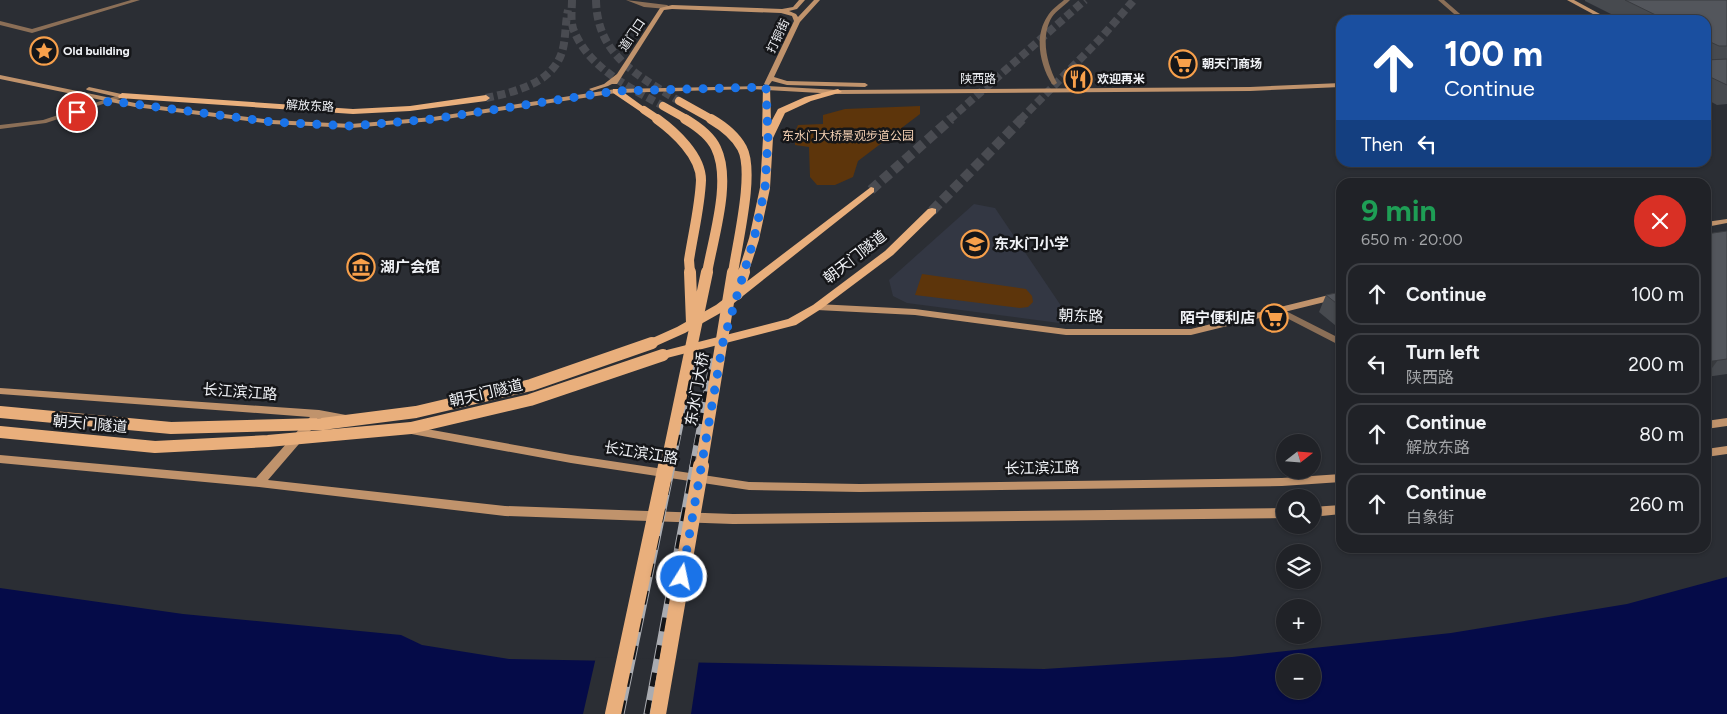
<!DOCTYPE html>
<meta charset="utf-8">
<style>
:root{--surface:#202227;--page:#282a2f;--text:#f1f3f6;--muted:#a2a4a7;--line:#3d3f44}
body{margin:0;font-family:Figtree,"Noto Sans SC",sans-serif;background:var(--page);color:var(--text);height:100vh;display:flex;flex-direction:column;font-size:19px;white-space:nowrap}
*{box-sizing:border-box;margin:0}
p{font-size:16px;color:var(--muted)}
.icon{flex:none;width:28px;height:28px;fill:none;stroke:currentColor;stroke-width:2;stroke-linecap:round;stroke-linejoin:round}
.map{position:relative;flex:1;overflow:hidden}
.panel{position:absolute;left:1336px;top:178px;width:375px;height:375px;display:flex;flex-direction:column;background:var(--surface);border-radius:15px;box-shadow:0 1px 4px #0004,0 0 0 1px var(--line)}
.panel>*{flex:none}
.guide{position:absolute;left:1336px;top:15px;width:375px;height:152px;border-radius:15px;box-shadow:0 1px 4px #0004,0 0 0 1px var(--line);background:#1a4fa0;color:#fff;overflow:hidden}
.needle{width:32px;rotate:73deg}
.fabs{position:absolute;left:1276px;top:434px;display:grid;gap:10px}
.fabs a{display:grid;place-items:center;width:45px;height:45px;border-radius:50%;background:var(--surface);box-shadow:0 1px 4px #0004,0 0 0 1px var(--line);font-size:25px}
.pin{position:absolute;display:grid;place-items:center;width:42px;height:42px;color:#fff;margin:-21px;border:2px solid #fff;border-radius:50%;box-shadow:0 1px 5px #0007}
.me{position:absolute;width:55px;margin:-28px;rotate:10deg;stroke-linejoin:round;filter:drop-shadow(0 0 4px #0008)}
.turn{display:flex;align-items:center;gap:18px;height:105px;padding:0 25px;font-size:22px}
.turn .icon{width:65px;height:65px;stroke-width:2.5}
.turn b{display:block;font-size:35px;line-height:42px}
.then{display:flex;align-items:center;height:48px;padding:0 25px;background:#0003;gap:10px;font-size:19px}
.round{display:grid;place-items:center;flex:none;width:52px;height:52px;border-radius:26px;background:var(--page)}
.headline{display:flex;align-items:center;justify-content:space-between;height:85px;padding:0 25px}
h1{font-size:30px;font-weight:700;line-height:38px;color:#1e9e55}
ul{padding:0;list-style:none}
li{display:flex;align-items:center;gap:15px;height:62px;margin:0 10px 8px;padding:0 15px;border:2px solid var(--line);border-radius:15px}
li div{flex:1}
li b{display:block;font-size:19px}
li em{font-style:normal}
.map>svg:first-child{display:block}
.built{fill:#333743}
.green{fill:#5d350b}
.water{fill:#050b48;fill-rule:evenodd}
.pier{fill:#2b2e34}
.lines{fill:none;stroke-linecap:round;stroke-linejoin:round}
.primary-tunnel-far1{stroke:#494b51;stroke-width:8;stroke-dasharray:8 4;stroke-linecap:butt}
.primary-tunnel{stroke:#494b51;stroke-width:10;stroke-dasharray:10 5;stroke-linecap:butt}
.street{fill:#8b6f57;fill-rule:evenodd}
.secondary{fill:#c0936c;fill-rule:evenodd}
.primary{fill:#e9af7c;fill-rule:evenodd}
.rail-far1-casing{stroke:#aaacb1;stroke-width:5.5}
.rail-casing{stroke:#aaacb1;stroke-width:7}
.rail-far1{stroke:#151619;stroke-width:4;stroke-dasharray:11;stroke-linecap:butt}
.rail{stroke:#151619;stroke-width:5;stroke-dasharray:14;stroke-linecap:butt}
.primary-bridge-far3{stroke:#e9af7c;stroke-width:8}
.primary-bridge-far2{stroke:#e9af7c;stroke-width:10}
.primary-bridge-far1{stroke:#e9af7c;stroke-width:12}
.primary-bridge{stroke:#e9af7c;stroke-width:16}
.wall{fill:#474a4f}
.shaded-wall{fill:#3a3c40}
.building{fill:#53565c;stroke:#3a3c40}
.route{stroke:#1a73e8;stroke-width:9;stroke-dasharray:0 16.2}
.labels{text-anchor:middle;stroke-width:5;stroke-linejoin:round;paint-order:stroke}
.far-street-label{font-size:12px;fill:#f0f2f6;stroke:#151619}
.far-poi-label{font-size:12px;font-weight:bold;fill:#f0f2f6;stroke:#151619;text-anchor:start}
.far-park-label{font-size:12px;fill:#f5d1b4;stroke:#151619}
.poi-label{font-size:15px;font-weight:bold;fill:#f0f2f6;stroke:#151619;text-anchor:start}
.street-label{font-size:15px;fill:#f0f2f6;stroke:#151619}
</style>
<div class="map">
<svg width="1727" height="714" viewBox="0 0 1727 714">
<rect width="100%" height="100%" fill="#2b2e34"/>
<!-- built -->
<path class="built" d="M974 204 995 208 1074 325 907 303 893 296 889 280Z"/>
<!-- green -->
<path class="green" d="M920 106V114L858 161 853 177 835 185H817L810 177 809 147 795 145V132L798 125 823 124V115L845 109Z
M922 274 1026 289 1032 296 1033 302 1028 307 1020 308 915 295Z"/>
<!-- water -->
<path class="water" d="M1727 577V714H0V588L183 614 401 635 422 645 509 659 1044 669 1232 657 1451 633 1627 604ZM1285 662H1312V690H1285Z"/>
<!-- pier -->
<path class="pier" d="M596 657 699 660 691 714H583Z"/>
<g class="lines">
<!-- primary-tunnel-far1 -->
<path class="primary-tunnel-far1" d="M572 0C572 9 570 22 574 31 590 69 629 87 663 106
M596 0C597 55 637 75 679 101
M486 98C514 92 552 84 562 52 566 39 565 24 568 10
M949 120 1085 0
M1020 120 1100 39 1134 0"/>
<!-- primary-tunnel -->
<path class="primary-tunnel" d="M871 190 951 119
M932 211 1022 119"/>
<!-- street -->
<path class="street" d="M131 0H140L32 33 0 25V21L32 29Z
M626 0 667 5 670 7 667 9 644 7Z
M1064 0H1070C1064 6 1057 10 1052 17 1040 37 1047 64 1057 83L1054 85 1052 84C1040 65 1034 37 1047 17 1051 10 1058 5 1064 0Z
M1438 0H1444L1467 20H1461Z
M122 94 125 96 124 97 46 123 0 129V125L43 120Z
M1278 307 1341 339V346L1275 312 1273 310 1275 308Z"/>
<!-- secondary -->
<path class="secondary" d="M799 0H805L797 9 789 11 796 14 798 17 814 0H820L800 22 774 77 787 81 865 83 868 85 865 87 787 85 772 81 769 85 767 86 838 90 1250 87 1341 83V87L1250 91 838 94 751 89 616 93 433 121 351 128 272 124 135 107 0 79V75L135 103 272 120 351 124 433 117 616 89 767 86 764 84 794 21 792 16 781 13 672 9 664 10 617 84H612L608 86 592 91 589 89 604 84 617 74 660 8 672 5 782 9 793 7Z
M1567 0H1574L1611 20H1604Z
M89 87 126 95 129 97 126 99 87 90 86 89Z
M1727 219V223L1706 227V222Z
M1341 292V298L1191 335H1066L915 315 817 310 812 307 817 304 915 309 1066 329H1191Z
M0 388 319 410 346 415 350 416 351 419 350 422 346 423 317 418 318 420 317 423 268 480 505 506 733 514 1285 508V518L733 524 505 516 259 487 0 463V455L256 478 310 417 0 394Z
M1727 418V426L1706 429V421Z
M410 426 571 455 749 482 860 484 1282 478 1341 474V482L1282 486 860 492 749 490 571 463 406 433 405 430 406 427Z
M1727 446V454L1706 457V449Z
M1341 505V514L1312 517V507Z"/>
<!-- primary -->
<path class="primary" d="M763 85 770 87 771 122 778 109 805 97 838 89 842 92 811 101 785 113 773 138 768 141 762 136Z
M613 89H619L648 110 641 112 613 93Z
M122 93 353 109 410 106 486 95 490 98 486 101 410 111 353 114 119 98 118 96Z
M871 187 874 188V192L724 311 685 333 656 346H648L646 343 648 340 677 327 716 305Z
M932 208 936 209V213L893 255 821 309 796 325 663 359 657 355 659 352 788 319 813 305 885 251 928 209Z"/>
<!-- rail-far1 casing -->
<g class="rail-far1-casing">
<path id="rail-far1" d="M672 467 694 361
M692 467 712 361"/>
</g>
<!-- rail casing -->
<g class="rail-casing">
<path id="rail" d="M621 714 672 466
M647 714 693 466"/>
</g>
<!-- rail-far1 -->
<use href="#rail-far1" class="rail-far1"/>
<!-- rail -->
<use href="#rail" class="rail"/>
<!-- primary-bridge-far3 -->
<path class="primary-bridge-far3" d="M679 101 713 120
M663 106 688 120
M644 110 659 120"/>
<!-- primary-bridge-far2 -->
<path class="primary-bridge-far2" d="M657 119C675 132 701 156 701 180 700 206 693 234 689 260L690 273
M685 119C697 126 710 135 716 148 732 181 713 238 707 273
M711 119C723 126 735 135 742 148 755 172 737 244 733 273
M743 273 754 239 765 188 768 138"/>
<!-- primary-bridge-far1 -->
<path class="primary-bridge-far1" d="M690 272 692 323
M737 294 744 272
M0 412 171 428 322 424 416 412 531 385 652 343
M0 432 155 447 268 441 411 428 530 400 663 355
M666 467 707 272
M701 467 733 272"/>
<!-- primary-bridge -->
<path class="primary-bridge" d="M613 714 666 466
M658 714 701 466"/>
</g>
<!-- wall -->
<path class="wall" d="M1585 0H1727V104L1717 105 1706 99V20H1623L1585 1Z
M1727 231V374L1706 377V234Z
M1341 292V330L1319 312 1326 295Z"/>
<!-- shaded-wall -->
<path class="shaded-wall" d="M1718 360 1706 376V362Z"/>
<!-- building -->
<path class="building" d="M1625 0H1727V46H1719L1706 40V20H1666Z
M1727 59V85L1706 75V60Z
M1727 231V359L1706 362V234Z
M1341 292V307L1326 295Z"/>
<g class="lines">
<!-- route -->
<path class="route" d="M77 112 110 101 272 122 351 126 433 119 616 91 766 87 768 138 765 188 754 239 723 342 682 577"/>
</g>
<!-- icons -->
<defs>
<g id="sight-ring" transform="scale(1.4375)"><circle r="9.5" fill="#151619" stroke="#f8a04b" stroke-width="1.5"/><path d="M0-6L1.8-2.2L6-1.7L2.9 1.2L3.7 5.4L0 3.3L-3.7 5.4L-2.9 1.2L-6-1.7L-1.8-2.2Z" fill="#f8a04b"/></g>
<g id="supermarket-ring" transform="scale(1.4375)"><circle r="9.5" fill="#151619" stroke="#f8a04b" stroke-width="1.5"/><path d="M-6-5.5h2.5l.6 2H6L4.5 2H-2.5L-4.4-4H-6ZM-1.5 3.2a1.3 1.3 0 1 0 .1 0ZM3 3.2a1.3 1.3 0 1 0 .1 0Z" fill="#f8a04b"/></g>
<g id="restaurant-ring" transform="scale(1.4375)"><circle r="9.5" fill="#151619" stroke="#f8a04b" stroke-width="1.5"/><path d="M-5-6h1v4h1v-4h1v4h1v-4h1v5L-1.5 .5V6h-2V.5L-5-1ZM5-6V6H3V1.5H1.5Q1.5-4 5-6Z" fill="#f8a04b"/></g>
<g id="school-ring" transform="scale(1.4375)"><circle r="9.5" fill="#151619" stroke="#f8a04b" stroke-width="1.5"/><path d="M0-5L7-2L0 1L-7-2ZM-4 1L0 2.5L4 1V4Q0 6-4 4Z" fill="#f8a04b"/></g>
<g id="museum-ring" transform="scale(1.4375)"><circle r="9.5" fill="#151619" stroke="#f8a04b" stroke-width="1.5"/><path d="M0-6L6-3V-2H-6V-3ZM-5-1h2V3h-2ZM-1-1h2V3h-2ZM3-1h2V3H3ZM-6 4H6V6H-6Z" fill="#f8a04b"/></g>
</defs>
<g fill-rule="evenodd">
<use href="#sight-ring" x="44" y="51"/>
<use href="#supermarket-ring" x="1183" y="64"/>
<use href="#restaurant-ring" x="1078" y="79"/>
<use href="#school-ring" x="975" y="244"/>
<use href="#museum-ring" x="361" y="267"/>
<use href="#supermarket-ring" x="1274" y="318"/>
</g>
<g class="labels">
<!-- far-street labels -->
<g class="far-street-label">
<text transform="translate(632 35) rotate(-56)" y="4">道门口</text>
<text transform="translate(778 36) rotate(-64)" y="4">打铜街</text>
<text x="978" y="83">陕西路</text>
<text transform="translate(310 106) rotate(3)" y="4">解放东路</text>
</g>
<!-- far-poi labels -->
<g class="far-poi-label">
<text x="63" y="55">Old building</text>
<text x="1202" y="68">朝天门商场</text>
<text x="1097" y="83">欢迎再米</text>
</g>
<!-- far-park labels -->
<g class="far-park-label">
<text x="848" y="140">东水门大桥景观步道公园</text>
</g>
<!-- poi labels -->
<g class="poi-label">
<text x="994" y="249">东水门小学</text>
<text x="380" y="272">湖广会馆</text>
<text x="1255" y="323" text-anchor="end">陌宁便利店</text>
</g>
<!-- street labels -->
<g class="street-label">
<text transform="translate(855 257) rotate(-38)" y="5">朝天门隧道</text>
<text transform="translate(1081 316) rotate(2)" y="5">朝东路</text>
<text transform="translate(697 389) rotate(-80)" y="5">东水门大桥</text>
<text transform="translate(240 392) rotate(4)" y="5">长江滨江路</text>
<text transform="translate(486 393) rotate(-13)" y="5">朝天门隧道</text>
<text transform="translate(90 424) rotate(5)" y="5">朝天门隧道</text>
<text transform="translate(641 453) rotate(9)" y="5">长江滨江路</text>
<text transform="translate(1042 468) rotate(-1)" y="5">长江滨江路</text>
</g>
</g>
</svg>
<div class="fabs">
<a><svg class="needle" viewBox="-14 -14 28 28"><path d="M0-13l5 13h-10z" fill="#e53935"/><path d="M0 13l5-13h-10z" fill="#a2a4a7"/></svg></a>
<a><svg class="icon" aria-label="search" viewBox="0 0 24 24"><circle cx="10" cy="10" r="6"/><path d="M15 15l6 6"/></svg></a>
<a><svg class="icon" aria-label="layers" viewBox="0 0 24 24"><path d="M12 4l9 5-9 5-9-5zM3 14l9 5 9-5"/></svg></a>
<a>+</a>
<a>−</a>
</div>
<div class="pin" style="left:77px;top:112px;background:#d93025"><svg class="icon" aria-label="arrive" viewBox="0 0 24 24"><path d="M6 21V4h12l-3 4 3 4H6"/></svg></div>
<svg class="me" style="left:682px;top:577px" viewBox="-20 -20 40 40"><circle r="17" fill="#1a73e8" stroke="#fff" stroke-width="3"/><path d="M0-11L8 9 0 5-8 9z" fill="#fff"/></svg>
<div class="guide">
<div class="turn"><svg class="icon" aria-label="ahead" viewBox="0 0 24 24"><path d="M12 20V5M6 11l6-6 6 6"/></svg><div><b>100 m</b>Continue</div></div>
<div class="then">Then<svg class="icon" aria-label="left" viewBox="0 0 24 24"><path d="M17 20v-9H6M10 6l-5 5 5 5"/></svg></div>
</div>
<section class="panel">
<div class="headline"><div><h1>9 min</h1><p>650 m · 20:00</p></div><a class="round" style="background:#d93025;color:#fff"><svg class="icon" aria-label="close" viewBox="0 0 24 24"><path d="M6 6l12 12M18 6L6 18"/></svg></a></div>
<ul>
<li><svg class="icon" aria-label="ahead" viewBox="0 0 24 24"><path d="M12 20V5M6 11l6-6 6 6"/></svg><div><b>Continue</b></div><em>100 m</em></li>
<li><svg class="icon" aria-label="left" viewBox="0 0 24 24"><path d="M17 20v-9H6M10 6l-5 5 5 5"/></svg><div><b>Turn left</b><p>陕西路</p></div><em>200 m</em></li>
<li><svg class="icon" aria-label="ahead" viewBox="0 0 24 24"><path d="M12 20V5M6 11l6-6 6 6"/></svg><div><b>Continue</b><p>解放东路</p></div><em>80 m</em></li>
<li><svg class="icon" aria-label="ahead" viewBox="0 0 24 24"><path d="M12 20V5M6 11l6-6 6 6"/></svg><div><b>Continue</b><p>白象街</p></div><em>260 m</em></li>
</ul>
</section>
</div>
